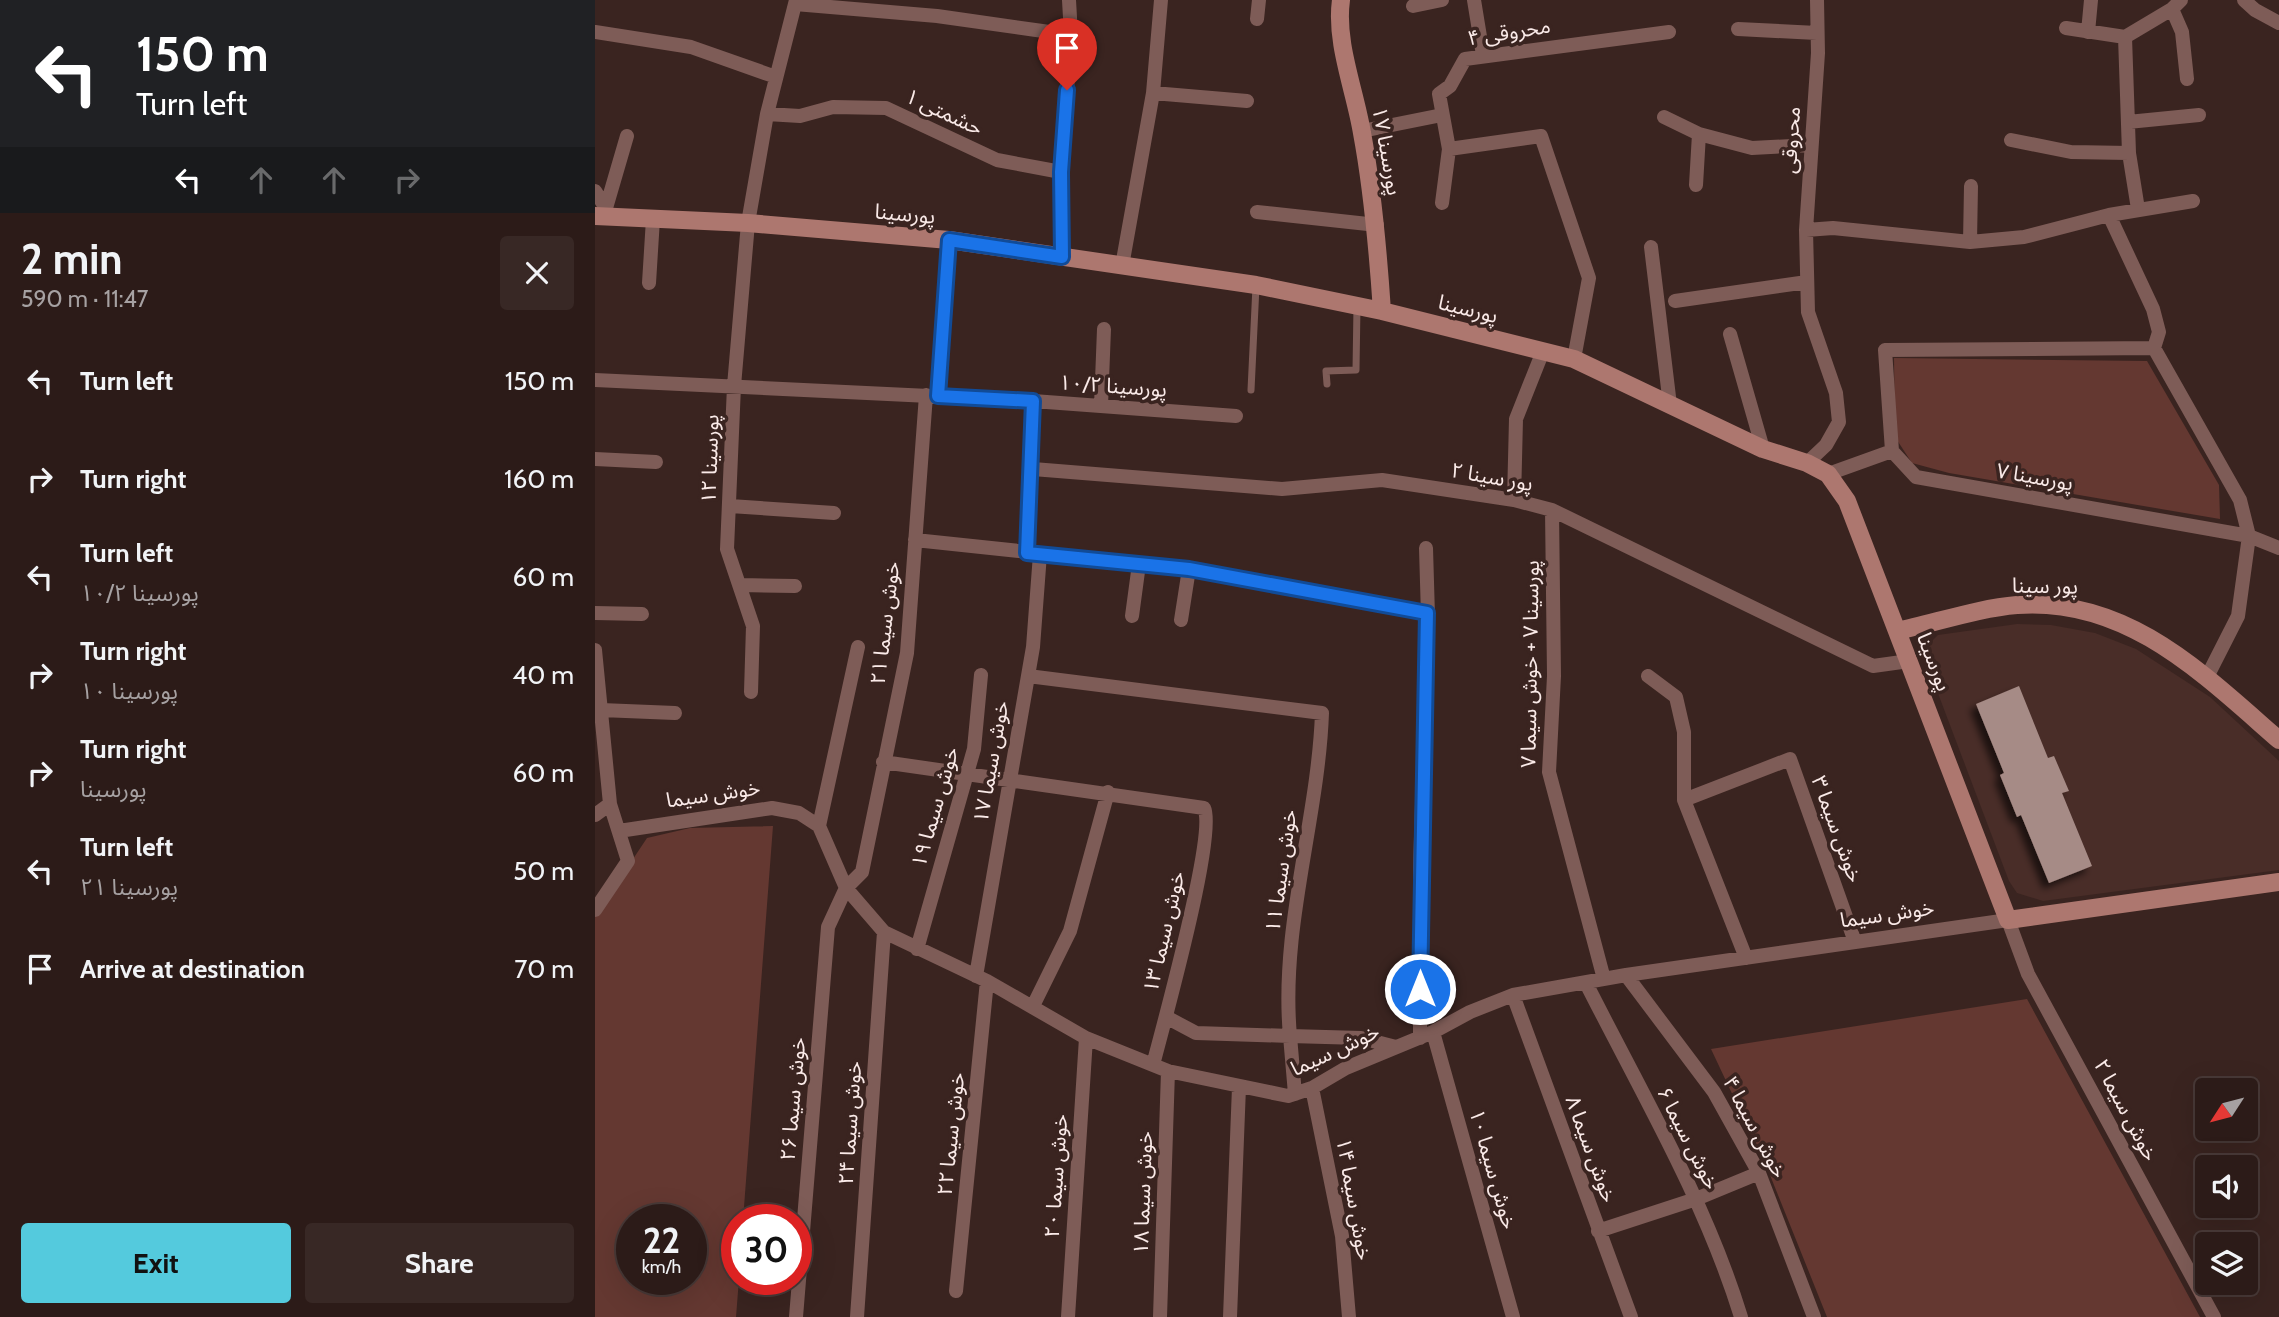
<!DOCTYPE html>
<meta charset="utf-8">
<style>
:root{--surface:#2c1b18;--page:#382825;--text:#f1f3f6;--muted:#a6a1a2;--line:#483937;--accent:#54cadd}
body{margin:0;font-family:Cabin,"Noto Sans Arabic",sans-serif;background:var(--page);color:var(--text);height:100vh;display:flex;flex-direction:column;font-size:26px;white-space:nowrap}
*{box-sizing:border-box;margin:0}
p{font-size:23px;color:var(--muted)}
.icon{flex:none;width:38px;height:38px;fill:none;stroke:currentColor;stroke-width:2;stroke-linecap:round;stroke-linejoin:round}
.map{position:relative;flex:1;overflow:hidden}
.panel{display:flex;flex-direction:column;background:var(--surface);width:595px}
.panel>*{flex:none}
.hud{background:#202124;color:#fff;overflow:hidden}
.needle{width:46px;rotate:234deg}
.buttons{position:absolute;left:1600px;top:1078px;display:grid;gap:14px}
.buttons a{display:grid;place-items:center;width:63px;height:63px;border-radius:7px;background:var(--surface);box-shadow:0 7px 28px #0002,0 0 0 2px var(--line);font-size:35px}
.speed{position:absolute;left:21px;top:1204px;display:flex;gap:14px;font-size:35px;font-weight:700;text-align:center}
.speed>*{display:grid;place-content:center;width:91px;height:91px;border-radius:50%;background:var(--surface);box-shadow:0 7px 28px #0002,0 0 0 2px var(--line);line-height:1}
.speed small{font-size:18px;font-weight:400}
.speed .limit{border:10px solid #d22;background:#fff;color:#111}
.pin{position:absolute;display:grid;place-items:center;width:60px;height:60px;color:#fff;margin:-72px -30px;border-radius:50% 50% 50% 0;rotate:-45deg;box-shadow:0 0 7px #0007}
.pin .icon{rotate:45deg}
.me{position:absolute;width:77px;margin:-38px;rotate:0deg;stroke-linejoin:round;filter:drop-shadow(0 0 5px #0008)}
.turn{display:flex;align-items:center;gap:24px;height:147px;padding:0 21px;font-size:32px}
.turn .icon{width:91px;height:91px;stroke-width:2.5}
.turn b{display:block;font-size:49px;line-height:60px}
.lanes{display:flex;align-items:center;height:66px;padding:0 21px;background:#0003;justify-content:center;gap:35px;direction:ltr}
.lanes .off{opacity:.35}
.round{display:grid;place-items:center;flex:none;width:74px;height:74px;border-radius:7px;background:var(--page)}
.overview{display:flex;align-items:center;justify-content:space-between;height:119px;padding:0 21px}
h1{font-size:42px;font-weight:700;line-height:52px}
.button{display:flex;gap:14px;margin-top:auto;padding:14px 21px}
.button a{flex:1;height:80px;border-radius:7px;background:var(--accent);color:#111;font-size:28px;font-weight:700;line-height:80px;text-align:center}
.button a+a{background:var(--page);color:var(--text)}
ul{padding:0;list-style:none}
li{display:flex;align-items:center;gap:21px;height:98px;padding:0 21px}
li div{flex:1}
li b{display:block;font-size:26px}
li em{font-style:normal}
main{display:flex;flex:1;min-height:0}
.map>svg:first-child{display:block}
.built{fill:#492d28}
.green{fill:#643831;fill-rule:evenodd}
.building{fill:#a68b86;filter:url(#shadow)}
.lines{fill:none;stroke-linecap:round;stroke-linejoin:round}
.lane{stroke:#7e5c57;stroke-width:7}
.street{stroke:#7e5c57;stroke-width:14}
.secondary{stroke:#ad776f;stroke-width:18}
.route-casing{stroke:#114b97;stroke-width:18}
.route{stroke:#1a73e8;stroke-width:12}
.labels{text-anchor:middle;stroke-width:7;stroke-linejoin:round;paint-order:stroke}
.street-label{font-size:21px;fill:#faeae8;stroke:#3a2420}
</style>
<main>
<section class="panel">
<div class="hud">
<div class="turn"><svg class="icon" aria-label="left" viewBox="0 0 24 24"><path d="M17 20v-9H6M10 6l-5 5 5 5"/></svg><div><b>150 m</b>Turn left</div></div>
<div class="lanes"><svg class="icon" aria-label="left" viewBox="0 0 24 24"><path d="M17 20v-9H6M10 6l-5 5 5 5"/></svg><svg class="icon off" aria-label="ahead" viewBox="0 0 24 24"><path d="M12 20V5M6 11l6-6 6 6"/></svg><svg class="icon off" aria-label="ahead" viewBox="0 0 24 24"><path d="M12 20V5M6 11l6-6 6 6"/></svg><svg class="icon off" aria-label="right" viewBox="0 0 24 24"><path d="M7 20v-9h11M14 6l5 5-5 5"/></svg></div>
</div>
<div class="overview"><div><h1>2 min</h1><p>590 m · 11:47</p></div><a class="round"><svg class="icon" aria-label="close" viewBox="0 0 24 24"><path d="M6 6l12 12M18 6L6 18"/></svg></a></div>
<ul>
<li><svg class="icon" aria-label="left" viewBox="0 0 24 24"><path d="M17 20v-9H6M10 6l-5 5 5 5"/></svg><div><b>Turn left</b></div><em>150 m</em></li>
<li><svg class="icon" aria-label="right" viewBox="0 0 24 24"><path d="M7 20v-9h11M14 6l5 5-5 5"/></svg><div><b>Turn right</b></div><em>160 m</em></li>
<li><svg class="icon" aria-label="left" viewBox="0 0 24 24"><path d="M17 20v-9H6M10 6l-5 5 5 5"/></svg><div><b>Turn left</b><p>پورسینا ۱۰/۲</p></div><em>60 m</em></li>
<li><svg class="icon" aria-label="right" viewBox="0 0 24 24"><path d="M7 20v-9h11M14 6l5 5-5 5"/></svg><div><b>Turn right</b><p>پورسینا ۱۰</p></div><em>40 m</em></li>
<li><svg class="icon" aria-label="right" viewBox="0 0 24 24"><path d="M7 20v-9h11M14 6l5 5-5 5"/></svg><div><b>Turn right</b><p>پورسینا</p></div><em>60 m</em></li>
<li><svg class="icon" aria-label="left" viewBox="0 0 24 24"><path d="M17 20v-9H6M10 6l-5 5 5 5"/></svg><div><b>Turn left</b><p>پورسینا ۲۱</p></div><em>50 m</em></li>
<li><svg class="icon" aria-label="arrive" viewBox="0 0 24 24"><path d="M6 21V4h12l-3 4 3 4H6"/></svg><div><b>Arrive at destination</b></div><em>70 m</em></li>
</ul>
<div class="button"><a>Exit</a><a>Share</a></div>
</section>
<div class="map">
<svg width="1684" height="1317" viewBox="0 0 1684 1317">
<defs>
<filter id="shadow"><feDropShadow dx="-6" dy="6" stdDeviation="3.5" flood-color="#0009"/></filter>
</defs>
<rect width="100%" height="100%" fill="#3a2420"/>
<!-- built -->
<path class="built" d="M1422 624 1456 625 1500 633 1541 649 1615 697 1684 761V870L1448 901 1422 893 1414 881 1327 651 1343 635Z"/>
<!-- green -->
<path class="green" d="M1299 358 1552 361 1624 485 1625 519 1354 473 1317 463 1300 437Z
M178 826 148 1220H142L144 1279 141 1317H0V916L52 838 95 828ZM37 1220H96V1279H37Z
M1432 999 1605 1317H1232L1173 1170 1116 1049Z"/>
<!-- building -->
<path class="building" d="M1424 686 1453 758 1459 756 1474 791 1467 793 1497 866 1454 883 1426 815 1422 817 1405 775 1409 773 1381 704Z"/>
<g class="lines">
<!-- lane -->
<path class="lane" d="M732 384 731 371 761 370 762 306
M656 390 661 286"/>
<!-- street -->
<path class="street" d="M879 0 888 55
M1649 0 1660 10 1684 23
M200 4 342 16 476 35
M818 6 847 0
M1577 9 1587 32 1592 79
M662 19 664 0
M1471 28 1530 37 1577 9 1586 0
M1143 29 1222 33
M0 32 96 47 181 77
M1493 32 1496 0
M1530 37 1534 153 1543 209
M558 93 652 101
M172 114 205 116 238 107 291 108 402 160 466 172
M1069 117 1104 134 1157 148 1216 145
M1533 122 1604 115
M767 131 847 115
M1416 140 1476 152 1534 153
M1101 185 1104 134
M0 191 14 213
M847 203 854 149
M11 208 32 136
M662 212 782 225
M1514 215 1558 309 1564 332 1559 348
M1211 230 1238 228 1375 242 1429 237 1514 215 1598 201
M1375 242 1376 186
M1056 247 1075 405
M467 257 466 172 476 35 474 0
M527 266 558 93 566 0
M54 283 58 219
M1080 301 1212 282
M1135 334 1168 449
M979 359 994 278 946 136 854 149 844 94 855 86 870 59 1074 32
M0 380 438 401 641 416
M343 396 354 240
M506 406 509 329
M1297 451 1290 350 1559 348 1645 500 1654 536 1643 616 1612 677
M1297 451 1321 477 1654 536 1684 548
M0 459 61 462
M1212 463 1231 445 1244 422 1241 393 1213 312 1211 230 1223 53 1222 0
M438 469 687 489 787 480 919 500 957 510 1278 666 1314 661
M1233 474 1297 451
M919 500 921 419 948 351
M135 506 239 513
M957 510 959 676 954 772 1009 979
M320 540 594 569 832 613
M432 553 438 401
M146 585 200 586
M0 613 47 614
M537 616 544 564
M586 620 594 569
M0 650 15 804 33 861 0 910
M433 676 727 713C723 821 685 927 695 1036L766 1038 801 1047
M1053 676 1081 697 1089 732V800L1151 958
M156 692 158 626 132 549 139 386 153 223 172 114 201 0
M6 710 80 713
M288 762 609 808C622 833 568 1026 558 1065
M1089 800 1195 759 1260 942
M0 815 15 804
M224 826 263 647
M24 831 177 808 204 813 224 826 251 888 289 932 392 981 491 1038 573 1071 693 1096 717 1088 751 1068 838 1032 875 1012 918 995 1031 975 1413 920 1433 974 1619 1317
M322 949 379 749 386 675
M1031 975 1119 1092 1164 1173 1219 1317
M381 976 438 647 445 554
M991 983C1046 1092 1110 1200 1146 1317
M918 995 1036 1317
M438 1006 475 931 513 792
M571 1017 601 1033 695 1036 700 1094
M838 1032 918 1317
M825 1038V868L833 616 831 548
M717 1088 747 1236 754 1317
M1003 1231 1101 1199 1164 1173
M361 1291 392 981
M201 1317 233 927 251 888 267 872 312 653 331 395
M262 1317 289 932
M473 1317 491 1038
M565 1317 573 1071
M635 1317 644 1087"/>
<!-- secondary -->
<path class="secondary" d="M746 0C740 43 760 90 767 133 778 192 783 251 787 311
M0 216 153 223 354 240 661 285 787 311 979 359 1168 449 1212 463 1233 474 1252 501 1413 920 1684 882
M1302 631C1340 623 1384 608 1422 605 1532 597 1607 673 1684 740"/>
</g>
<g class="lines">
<!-- route casing -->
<g class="route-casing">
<path id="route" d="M472 90 466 172 467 257 354 240 343 396 438 401 432 553 594 569 832 613 825 989"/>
</g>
<!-- route -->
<use href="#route" class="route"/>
</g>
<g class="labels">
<!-- street labels -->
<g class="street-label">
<text transform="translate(914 32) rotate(-9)" y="7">محروقی ۴</text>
<text transform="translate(349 112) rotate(25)" y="7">حشمتی ۱</text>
<text transform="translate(1196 140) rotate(-86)" y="7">محروقی</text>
<text transform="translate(792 151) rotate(80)" y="7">پورسینا ۱۷</text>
<text transform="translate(310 214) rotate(5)" y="7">پورسینا</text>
<text transform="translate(873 309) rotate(14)" y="7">پورسینا</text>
<text transform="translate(518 386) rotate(4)" y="7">پورسینا ۱۰/۲</text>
<text transform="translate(115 459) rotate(-88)" y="7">پورسینا ۱۲</text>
<text transform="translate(897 477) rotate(10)" y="7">پور سینا ۲</text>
<text transform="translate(1440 477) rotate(10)" y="7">پورسینا ۷</text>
<text transform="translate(1450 586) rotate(1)" y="7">پور سینا</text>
<text transform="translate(290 623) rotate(-83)" y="7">خوش سیما ۲۱</text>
<text transform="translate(1339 662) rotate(69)" y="7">پورسینا</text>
<text transform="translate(935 664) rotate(-89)" y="7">پورسینا ۷ + خوش سیما ۷</text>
<text transform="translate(396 762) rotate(-80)" y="7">خوش سیما ۱۷</text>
<text transform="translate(118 794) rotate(-8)" y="7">خوش سیما</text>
<text transform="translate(340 807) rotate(-74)" y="7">خوش سیما ۱۹</text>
<text transform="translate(1242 829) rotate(70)" y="7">خوش سیما ۳</text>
<text transform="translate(686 871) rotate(-82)" y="7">خوش سیما ۱۱</text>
<text transform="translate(1292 914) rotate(-8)" y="7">خوش سیما</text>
<text transform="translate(569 932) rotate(-77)" y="7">خوش سیما ۱۳</text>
<text transform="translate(740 1050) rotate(-25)" y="7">خوش سیما</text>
<text transform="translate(198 1099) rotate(-85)" y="7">خوش سیما ۲۶</text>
<text transform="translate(1531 1110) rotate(62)" y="7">خوش سیما ۲</text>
<text transform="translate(255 1123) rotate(-86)" y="7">خوش سیما ۲۴</text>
<text transform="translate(1160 1127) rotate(62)" y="7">خوش سیما ۴</text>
<text transform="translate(356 1134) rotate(-84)" y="7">خوش سیما ۲۲</text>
<text transform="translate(1093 1138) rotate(63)" y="7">خوش سیما ۶</text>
<text transform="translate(996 1149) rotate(70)" y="7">خوش سیما ۸</text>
<text transform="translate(898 1169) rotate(74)" y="7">خوش سیما ۱۰</text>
<text transform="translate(461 1176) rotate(-86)" y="7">خوش سیما ۲۰</text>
<text transform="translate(548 1193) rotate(-88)" y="7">خوش سیما ۱۸</text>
<text transform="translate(759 1199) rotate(80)" y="7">خوش سیما ۱۴</text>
</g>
</g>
</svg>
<div class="buttons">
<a><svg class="needle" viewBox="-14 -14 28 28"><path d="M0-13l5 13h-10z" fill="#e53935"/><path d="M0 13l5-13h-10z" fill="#a6a1a2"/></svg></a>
<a><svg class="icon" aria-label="sound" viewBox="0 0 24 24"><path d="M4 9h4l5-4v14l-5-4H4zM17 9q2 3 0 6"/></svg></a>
<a><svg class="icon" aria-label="layers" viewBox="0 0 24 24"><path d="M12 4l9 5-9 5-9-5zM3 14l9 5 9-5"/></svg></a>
</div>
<div class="speed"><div>22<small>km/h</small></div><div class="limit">30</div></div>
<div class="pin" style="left:472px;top:90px;background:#d93025"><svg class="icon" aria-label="arrive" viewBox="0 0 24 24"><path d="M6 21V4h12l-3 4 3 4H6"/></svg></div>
<svg class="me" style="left:825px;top:989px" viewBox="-20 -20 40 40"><circle r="17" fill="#1a73e8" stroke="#fff" stroke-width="3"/><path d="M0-11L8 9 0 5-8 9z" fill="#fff"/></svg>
</div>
</main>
